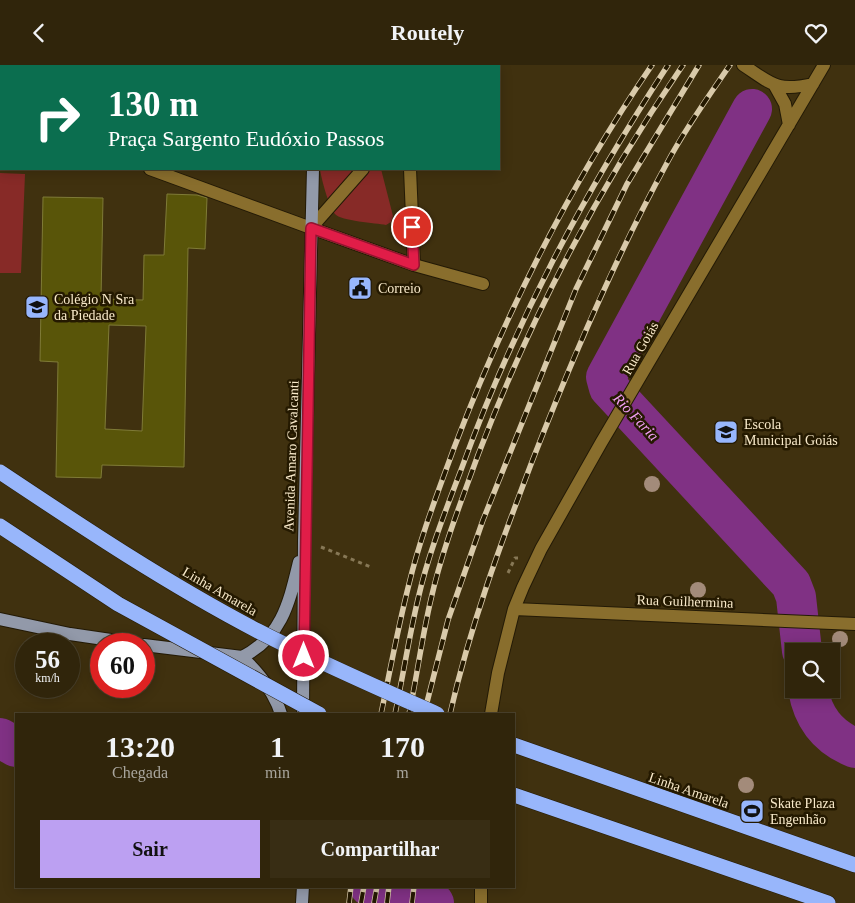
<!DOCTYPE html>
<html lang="pt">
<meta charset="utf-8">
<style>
:root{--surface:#30250b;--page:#382d14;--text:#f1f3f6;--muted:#a8a59d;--line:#4b422c;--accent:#bca0f2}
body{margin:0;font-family:Georgia,serif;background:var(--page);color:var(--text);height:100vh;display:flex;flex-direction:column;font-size:19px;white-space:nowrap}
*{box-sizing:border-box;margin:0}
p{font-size:16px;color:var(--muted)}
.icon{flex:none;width:28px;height:28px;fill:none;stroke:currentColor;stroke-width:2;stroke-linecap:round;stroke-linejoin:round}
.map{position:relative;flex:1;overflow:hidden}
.details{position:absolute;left:15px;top:648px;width:500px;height:175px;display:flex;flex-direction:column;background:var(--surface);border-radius:0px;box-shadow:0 2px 12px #0003,0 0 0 1px var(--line)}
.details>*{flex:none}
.top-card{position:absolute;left:0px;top:0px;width:500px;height:105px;box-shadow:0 2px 12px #0003,0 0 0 1px var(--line);background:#0b6e4f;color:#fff;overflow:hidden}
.tools{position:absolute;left:785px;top:578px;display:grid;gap:10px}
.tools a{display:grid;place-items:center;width:55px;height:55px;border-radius:0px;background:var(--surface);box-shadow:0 2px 12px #0003,0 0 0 1px var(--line);font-size:25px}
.speed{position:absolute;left:15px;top:568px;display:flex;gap:10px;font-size:25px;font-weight:700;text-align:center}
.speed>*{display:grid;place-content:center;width:65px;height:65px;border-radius:50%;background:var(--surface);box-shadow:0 2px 12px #0003,0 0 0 1px var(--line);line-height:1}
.speed small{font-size:12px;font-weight:400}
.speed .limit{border:8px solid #d22;background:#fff;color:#111}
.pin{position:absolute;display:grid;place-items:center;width:42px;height:42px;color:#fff;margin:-21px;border:2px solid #fff;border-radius:50%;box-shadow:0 1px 5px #0007}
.me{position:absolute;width:55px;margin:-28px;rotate:0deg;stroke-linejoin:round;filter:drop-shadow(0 0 4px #0008)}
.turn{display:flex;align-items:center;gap:18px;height:105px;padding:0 25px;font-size:22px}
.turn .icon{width:65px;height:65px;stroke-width:2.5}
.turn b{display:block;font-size:35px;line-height:42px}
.eta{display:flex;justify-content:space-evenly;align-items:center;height:85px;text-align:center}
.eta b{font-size:30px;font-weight:800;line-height:35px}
.action{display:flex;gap:10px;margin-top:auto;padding:10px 25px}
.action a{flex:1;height:58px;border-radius:0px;background:var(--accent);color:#111;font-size:20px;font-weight:800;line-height:58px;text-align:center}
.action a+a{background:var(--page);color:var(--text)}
header{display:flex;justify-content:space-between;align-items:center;height:65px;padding:0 25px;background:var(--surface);font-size:22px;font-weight:800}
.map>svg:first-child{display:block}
.green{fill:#872a27}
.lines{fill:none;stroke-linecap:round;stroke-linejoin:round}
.river{stroke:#803184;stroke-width:40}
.building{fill:#595509;stroke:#7f7b37;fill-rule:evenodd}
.street-casing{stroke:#231a06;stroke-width:14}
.secondary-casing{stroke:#231a06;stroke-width:14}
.primary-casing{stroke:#231a06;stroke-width:14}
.highway-casing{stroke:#231a06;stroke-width:16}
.path{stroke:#877856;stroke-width:3;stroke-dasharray:4 4;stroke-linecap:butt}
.street{stroke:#896e2d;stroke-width:12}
.secondary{stroke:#896e2d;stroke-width:12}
.primary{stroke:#9299a9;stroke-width:12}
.highway{stroke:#98b6fb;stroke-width:15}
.rail-casing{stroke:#d9caaa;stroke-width:5.5}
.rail{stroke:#241900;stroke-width:4;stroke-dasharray:11;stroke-linecap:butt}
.highway-bridge-casing{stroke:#231a06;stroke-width:16;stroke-linecap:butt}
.highway-bridge{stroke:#98b6fb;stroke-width:15}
.tree{fill:#a38b7a}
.route-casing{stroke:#92132f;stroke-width:12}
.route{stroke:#e11d48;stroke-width:9}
.labels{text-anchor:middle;stroke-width:5;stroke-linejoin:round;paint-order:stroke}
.poi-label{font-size:14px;fill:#f9eaca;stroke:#241900;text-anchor:start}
.street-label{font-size:14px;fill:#f9eaca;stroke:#241900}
.water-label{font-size:15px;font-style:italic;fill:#f2a0f5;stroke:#241900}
</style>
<header><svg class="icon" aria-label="back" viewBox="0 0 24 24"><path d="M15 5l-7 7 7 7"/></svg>Routely<svg class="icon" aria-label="heart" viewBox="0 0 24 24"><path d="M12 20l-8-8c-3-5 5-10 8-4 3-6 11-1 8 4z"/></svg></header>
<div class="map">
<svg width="855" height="838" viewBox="0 0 855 838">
<rect width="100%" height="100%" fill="#40310f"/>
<!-- green -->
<path class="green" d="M320 104H381L393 151 391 157 386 160C376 158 341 156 335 149 329 142 321 113 320 104Z
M0 108 25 109 21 208H0Z"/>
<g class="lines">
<!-- river -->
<path class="river" d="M752 44 606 312 609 323 791 519 796 532 802 586
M808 624C813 653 828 672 855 683
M0 673 16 682
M369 821 434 838"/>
</g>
<!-- building -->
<path class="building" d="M167 129 197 130 207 133 205 184 188 183 184 402 102 400 101 413 56 412 58 297 40 296 43 132 103 133 101 234 143 235 144 190H164ZM109 260 146 261 142 366 105 364Z"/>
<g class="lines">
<!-- street casing -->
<g class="street-casing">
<path id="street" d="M410 104 414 200
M311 163 414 200 483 219"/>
</g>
<!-- secondary casing -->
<g class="secondary-casing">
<path id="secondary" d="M743 0C772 19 776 27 813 19
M447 1 448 0
M775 21 785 39 789 60
M0 48 1 49
M150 104 311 163 363 104
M514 544 855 559
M491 649 498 608 514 544 523 522 541 484 601 378 824 0
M481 838V821"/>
</g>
<!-- primary casing -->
<g class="primary-casing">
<path id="primary" d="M314 1V0
M0 554 70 569 138 579
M144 580 242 592C282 572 289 538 299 497
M242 592C259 608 274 626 281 649
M303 649 304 475 313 104
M302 838 303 821"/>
</g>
<!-- highway casing -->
<g class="highway-casing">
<path id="highway" d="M514 680 855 800
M514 730 828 838"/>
</g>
<!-- path -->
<path class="path" d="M321 482 371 502
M508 508 515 493H518"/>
<!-- street -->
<use href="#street" class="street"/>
<!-- secondary -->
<use href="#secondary" class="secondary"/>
<!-- primary -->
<use href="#primary" class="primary"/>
<!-- highway -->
<use href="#highway" class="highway"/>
<!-- rail casing -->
<g class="rail-casing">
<path id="rail" d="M381 649C390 606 398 562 409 519 420 473 438 427 454 383 505 249 571 118 652 0
M395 649C403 611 409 572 418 534 428 490 445 447 461 405 514 259 583 130 668 0
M409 649C417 611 422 572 431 534 442 485 461 437 478 390 531 251 599 122 683 0
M424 649 448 555 483 455 576 224 627 119 699 0
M450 649C470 561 501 478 533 394 572 294 615 193 667 98 685 64 708 32 730 0
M349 838 351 821
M361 838 364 821
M374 838 377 821
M387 838 389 821
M412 838 414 821"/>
</g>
<!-- rail -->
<use href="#rail" class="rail"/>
<!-- highway-bridge casing -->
<g class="highway-bridge-casing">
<path id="highway-bridge" d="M0 407C84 463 168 519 258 566 316 596 376 622 437 649
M0 461 118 539 319 649"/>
</g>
<!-- highway-bridge -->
<use href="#highway-bridge" class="highway-bridge"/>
</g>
<!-- trees -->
<g class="tree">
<circle cx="652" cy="419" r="8"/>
<circle cx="698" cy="525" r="8"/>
<circle cx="840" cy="574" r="8"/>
<circle cx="746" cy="720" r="8"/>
</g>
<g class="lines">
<!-- route casing -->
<g class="route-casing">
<path id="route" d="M304 591 311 163 414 200 412 162"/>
</g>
<!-- route -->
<use href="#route" class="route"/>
</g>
<!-- icons -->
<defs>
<g id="civic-square" transform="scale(1.25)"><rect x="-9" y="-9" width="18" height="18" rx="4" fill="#97b6fd" stroke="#241900"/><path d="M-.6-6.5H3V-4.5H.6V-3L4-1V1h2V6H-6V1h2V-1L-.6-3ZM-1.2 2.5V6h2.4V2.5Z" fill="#111"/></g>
<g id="school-square" transform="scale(1.25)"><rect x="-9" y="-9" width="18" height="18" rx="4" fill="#97b6fd" stroke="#241900"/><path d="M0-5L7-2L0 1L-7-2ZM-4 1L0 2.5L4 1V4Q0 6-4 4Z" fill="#111"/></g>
<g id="stadium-square" transform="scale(1.25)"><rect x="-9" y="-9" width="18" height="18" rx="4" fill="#97b6fd" stroke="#241900"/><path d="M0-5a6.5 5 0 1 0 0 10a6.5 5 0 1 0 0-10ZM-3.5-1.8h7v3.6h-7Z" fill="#111"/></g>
</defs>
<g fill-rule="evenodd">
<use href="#civic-square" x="360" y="223"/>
<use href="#school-square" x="37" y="242"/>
<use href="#school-square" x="726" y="367"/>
<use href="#stadium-square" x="752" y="746"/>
</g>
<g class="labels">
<!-- poi labels -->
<g class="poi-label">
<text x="378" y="228">Correio</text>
<text x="54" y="239">Colégio N Sra<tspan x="54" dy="16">da Piedade</tspan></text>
<text x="744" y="364">Escola<tspan x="744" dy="16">Municipal Goiás</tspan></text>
<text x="770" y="743">Skate Plaza<tspan x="770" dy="16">Engenhão</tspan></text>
</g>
<!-- street labels -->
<g class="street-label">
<text transform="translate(640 283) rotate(-60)" y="5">Rua Goiás</text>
<text transform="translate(291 391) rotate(-88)" y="5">Avenida Amaro Cavalcanti</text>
<text transform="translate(220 526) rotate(30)" y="5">Linha Amarela</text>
<text transform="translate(685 536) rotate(2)" y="5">Rua Guilhermina</text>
<text transform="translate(689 725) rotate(19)" y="5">Linha Amarela</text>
</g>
<!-- water labels -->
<g class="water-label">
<text transform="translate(636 352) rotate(47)" y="5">Rio Faria</text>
</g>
</g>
</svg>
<div class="tools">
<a><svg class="icon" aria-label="search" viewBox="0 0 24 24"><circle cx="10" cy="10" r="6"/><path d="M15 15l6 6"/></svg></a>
</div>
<div class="speed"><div>56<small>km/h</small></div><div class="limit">60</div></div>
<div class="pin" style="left:412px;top:162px;background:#d93025"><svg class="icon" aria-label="arrive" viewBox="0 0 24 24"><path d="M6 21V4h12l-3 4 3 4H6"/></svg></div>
<svg class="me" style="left:304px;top:591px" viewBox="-20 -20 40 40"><circle r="17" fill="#e11d48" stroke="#fff" stroke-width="3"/><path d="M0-11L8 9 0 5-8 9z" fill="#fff"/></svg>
<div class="top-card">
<div class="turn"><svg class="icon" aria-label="right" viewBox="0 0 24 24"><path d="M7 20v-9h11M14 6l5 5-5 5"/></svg><div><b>130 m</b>Praça Sargento Eudóxio Passos</div></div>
</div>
<section class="details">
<div class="eta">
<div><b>13:20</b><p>Chegada</p></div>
<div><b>1</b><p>min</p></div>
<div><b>170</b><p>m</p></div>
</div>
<div class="action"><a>Sair</a><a>Compartilhar</a></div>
</section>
</div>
